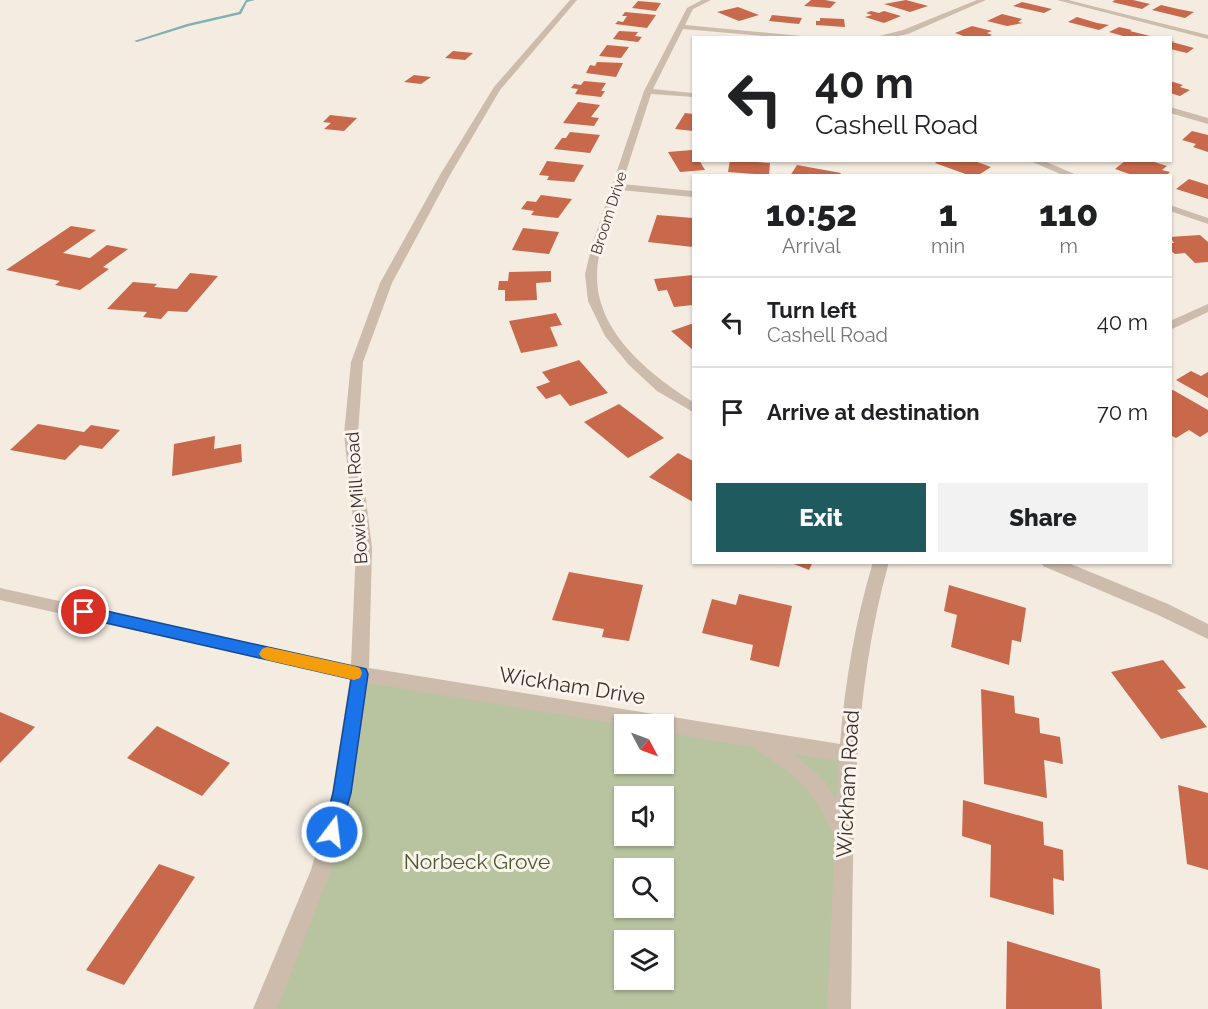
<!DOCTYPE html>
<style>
:root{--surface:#fff;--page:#f2f2f2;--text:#202124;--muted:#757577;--line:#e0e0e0;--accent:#1f5a5e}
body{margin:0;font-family:Raleway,sans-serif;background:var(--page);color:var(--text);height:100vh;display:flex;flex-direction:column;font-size:22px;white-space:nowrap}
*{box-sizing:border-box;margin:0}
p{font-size:20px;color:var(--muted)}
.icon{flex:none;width:33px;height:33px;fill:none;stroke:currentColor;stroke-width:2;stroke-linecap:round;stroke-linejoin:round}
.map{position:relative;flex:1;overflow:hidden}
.drawer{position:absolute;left:692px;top:174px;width:480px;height:390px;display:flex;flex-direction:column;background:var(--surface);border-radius:0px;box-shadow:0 2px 4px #0004}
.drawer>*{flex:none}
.hud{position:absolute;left:692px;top:36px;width:480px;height:126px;border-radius:0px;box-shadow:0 2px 4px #0004;background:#fff;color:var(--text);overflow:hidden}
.needle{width:39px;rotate:131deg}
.controls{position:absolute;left:614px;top:714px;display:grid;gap:12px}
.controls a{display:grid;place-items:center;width:60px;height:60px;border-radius:0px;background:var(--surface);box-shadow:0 2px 4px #0004;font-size:30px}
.pin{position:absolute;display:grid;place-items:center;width:51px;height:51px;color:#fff;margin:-26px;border:3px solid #fff;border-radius:50%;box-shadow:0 2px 6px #0007}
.me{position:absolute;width:66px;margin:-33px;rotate:15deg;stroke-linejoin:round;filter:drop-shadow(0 0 4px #0008)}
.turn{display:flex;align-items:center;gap:21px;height:126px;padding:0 24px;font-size:27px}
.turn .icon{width:78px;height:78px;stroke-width:2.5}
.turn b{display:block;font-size:42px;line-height:51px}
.eta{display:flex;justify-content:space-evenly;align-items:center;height:102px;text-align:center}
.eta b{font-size:36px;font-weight:800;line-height:42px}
.button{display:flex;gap:12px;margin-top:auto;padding:12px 24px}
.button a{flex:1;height:69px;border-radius:0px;background:var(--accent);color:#fff;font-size:24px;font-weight:800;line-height:69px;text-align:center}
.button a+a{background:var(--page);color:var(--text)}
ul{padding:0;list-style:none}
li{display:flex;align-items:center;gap:18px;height:90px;padding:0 24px;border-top:2px solid var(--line)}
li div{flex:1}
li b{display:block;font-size:22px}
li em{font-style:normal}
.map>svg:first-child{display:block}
.green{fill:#b8c4a0;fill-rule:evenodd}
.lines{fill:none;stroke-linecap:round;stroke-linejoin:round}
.stream{fill:#7fb0b2;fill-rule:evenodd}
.building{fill:#c8694b}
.minor{fill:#cdbbac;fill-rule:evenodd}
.route{fill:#1a73e8;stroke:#114b97;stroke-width:1.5}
.slow{fill:#f59e0b}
.labels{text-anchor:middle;stroke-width:6;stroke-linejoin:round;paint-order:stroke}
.far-street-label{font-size:15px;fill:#3b302b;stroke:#fbf5ee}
.street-label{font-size:18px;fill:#3b302b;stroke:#fbf5ee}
.near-street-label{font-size:21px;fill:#3b302b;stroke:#fbf5ee}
.near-park-label{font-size:21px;fill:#4a5a2e;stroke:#fbf5ee}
</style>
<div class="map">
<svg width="1208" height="1009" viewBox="0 0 1208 1009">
<rect width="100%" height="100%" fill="#f4ebe1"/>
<!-- green -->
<path class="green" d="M360 674 848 754 839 1009H265L321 870ZM624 724H663V764H624ZM624 796H663V836H624ZM624 868H663V908H624ZM624 940H663V980H624Z"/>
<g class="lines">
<!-- stream -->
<path class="stream" d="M246 0H255L247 2 241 14 189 26 137 42 134 41 187 24 239 12Z"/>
</g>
<!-- building -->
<path class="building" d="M811 0H825L836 2 830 8 804 6Z
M906 0 928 6 910 12 884 4Z
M1115 0H1133L1150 4 1142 9 1112 2Z
M638 1 661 3 656 11 632 8Z
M1022 2 1052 9 1044 13 1013 6Z
M1161 5 1178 9 1194 12 1185 18 1152 10Z
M738 7 759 15 739 21 717 12Z
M871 11 879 13 884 11 901 16 884 23 865 17 872 15 866 13Z
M625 12 656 15 647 28 615 24 618 21 623 22 627 16H622Z
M1002 14 1022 19 1018 22 1023 23 1007 26 987 21Z
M772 15 802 18 799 24 769 21Z
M1077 17 1097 23 1109 25 1099 30 1068 22Z
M820 18 844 19 845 27 816 25V21H820Z
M972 26 992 31 987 33 992 35 986 38H969L955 33Z
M1119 27 1132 30 1130 31 1150 36 1130 38 1109 32Z
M619 31 638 32 635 36 642 37 638 42 613 39Z
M1170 41H1174L1172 42 1194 48 1187 53 1170 49Z
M607 45 629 47 621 58 599 56Z
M453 51 473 53 465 60 445 58Z
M597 62 623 63 616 77 586 73 590 65 595 66Z
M414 75 431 77 421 84 404 82Z
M584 81 606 83 601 91H605L601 97 575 94 578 89 571 88 574 84 581 85Z
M1170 81 1183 85 1180 87 1190 90 1180 96 1170 93Z
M578 102 600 105 591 117 599 118 594 126 563 123Z
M685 113 693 114V131L675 129Z
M330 115 357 118 344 131 324 129 331 123 323 122Z
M1192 131 1208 135V152L1193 147 1196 144 1182 140Z
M570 132 600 135 590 153 554 149 562 138H566Z
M692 150 693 160H699L705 170 680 172 668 152Z
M730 160 770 163 769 175 728 172Z
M939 160H972L991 167 977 176H971L935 163Z
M1126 160H1148L1167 166 1162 170 1170 172 1166 176H1135L1115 169Z
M547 161 584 165 574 182 547 180 549 176 539 175Z
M797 165 841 173 839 176H790Z
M1189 179 1208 185V199L1176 189Z
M541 195 572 199 558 218 531 215 534 211 521 209 527 201 536 202Z
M657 215 693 218V247L648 242Z
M71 226 96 230 63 253 90 258 107 245 128 249 103 267 109 269 80 290 55 285 60 281 6 270Z
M523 228 559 232 549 254 512 250Z
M1200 235 1208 242V262L1195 263 1185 253 1175 254 1170 250V243H1174L1170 237Z
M551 271V282L536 283 537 300 505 301V290H498L499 281H508L509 272Z
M190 273 218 276 187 312 168 311 161 319 143 317 147 312 107 309 133 282 157 284 154 287 177 289Z
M693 275V305L674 307 667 290 658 291 654 279Z
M556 313 562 325 550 327 558 346 521 353 509 321Z
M691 324 693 325V350L671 331Z
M579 360 608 393 570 406 560 394 546 399 536 387 550 382 542 372Z
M1191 371 1201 376 1208 372V398L1176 380Z
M1173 390 1208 410V432L1200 437 1189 430 1176 438 1170 435V392Z
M619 404 664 438 628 458 584 422Z
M38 424 84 432 91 425 120 430 102 449 80 445 65 460 10 450Z
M215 436 214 449 241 444 242 462 172 476 174 444Z
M678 453 693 461V502L649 477Z
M789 562H813L809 570Z
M569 572 643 585 629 641 602 637 604 629 552 620Z
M949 585 1026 608 1021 642 1012 640 1009 665 951 647 957 615 944 611Z
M739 594 792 606 779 667 750 660 753 645 702 633 712 599 736 605Z
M1163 660 1186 688 1177 690 1207 727 1161 739 1111 672Z
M981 689 1014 696 1015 713 1039 718 1040 733 1060 737 1063 764 1044 760 1047 798 984 784Z
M0 712 35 727 0 763Z
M157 726 230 763 202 796 127 758Z
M1178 785 1208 793V870L1187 864Z
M963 800 1043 822 1044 845 1063 850 1064 881 1053 878 1054 915 990 897 991 845 962 836Z
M159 864 195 877 124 985 86 970Z
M1007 941 1100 969 1102 1009H1006Z"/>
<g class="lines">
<!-- minor -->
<path class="minor" d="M570 0H577L500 90 450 175 392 283 363 362 358 434 372 548 369 668 840 744C845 682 855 622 873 562H889C848 707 854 860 851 1009H827L835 836 810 792 787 770 752 747 663 732V724L624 725 368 683 352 793 331 870 277 1009H253L311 870 332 793 350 679 0 600V588L351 665 356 548 344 434 351 362 380 283 440 175 494 87ZM794 754 839 761 836 801 824 780Z
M702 0H711L693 9 685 25 823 38H786L683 29 653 89 693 93V97L651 94 622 184 693 191V197L620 190C612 216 597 247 597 275 596 332 649 374 693 402V412L657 391 629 365 605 336 588 301 585 274 592 245 644 91 687 8Z
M977 0H986L908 34 888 38H871L903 30Z
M1057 0H1068L1208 35V39Z
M1170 107 1208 118V124L1170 113Z
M1028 160H1042L1079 176H1065Z
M1170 205 1208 218V224L1170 211Z
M1208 304V312L1170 330V321Z
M1041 562H1066L1168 604 1208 624V639L1156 614 1043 566Z"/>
</g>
<!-- route -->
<path class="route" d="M84 606 366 669 368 674 351 793 338 838 332 841 325 838 323 832 333 793 351 679 84 618 79 617 77 612 79 608Z"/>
<!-- slow -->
<path class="slow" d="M267 647 354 666 360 668 362 673 360 678 354 680 267 660 262 658 259 654 262 649Z"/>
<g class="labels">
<!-- far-street labels -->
<g class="far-street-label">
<text transform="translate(609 213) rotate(-72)" y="5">Broom Drive</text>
</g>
<!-- street labels -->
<g class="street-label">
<text transform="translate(357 498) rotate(-94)" y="6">Bowie Mill Road</text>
</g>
<!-- near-street labels -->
<g class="near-street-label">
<text transform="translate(572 686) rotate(9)" y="7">Wickham Drive</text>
<text transform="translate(848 784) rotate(-87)" y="7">Wickham Road</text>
</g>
<!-- near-park labels -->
<g class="near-park-label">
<text x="477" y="869">Norbeck Grove</text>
</g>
</g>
</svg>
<div class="controls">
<a><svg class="needle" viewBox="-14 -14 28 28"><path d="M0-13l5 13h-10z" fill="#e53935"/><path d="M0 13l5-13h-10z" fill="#757577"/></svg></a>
<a><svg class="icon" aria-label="sound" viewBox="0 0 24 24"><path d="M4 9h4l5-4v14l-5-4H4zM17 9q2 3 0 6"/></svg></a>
<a><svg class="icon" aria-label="search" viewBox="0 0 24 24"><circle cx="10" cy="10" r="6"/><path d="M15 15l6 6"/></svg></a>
<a><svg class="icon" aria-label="layers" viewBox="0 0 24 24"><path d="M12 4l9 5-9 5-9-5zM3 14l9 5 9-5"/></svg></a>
</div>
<div class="pin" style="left:84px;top:612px;background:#d93025"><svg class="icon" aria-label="arrive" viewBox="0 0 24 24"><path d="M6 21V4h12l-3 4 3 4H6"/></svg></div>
<svg class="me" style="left:332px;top:832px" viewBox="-20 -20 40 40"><circle r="17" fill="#1a73e8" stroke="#fff" stroke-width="3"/><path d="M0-11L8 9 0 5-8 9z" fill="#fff"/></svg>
<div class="hud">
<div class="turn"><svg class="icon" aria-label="left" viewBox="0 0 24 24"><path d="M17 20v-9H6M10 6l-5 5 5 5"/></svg><div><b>40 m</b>Cashell Road</div></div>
</div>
<section class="drawer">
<div class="eta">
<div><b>10:52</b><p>Arrival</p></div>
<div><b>1</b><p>min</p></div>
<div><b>110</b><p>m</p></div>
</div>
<ul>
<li><svg class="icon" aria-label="left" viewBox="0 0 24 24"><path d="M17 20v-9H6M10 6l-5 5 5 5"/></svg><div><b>Turn left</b><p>Cashell Road</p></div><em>40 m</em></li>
<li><svg class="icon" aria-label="arrive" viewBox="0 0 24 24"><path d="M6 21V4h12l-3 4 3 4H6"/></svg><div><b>Arrive at destination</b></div><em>70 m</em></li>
</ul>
<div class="button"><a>Exit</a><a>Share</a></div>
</section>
</div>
